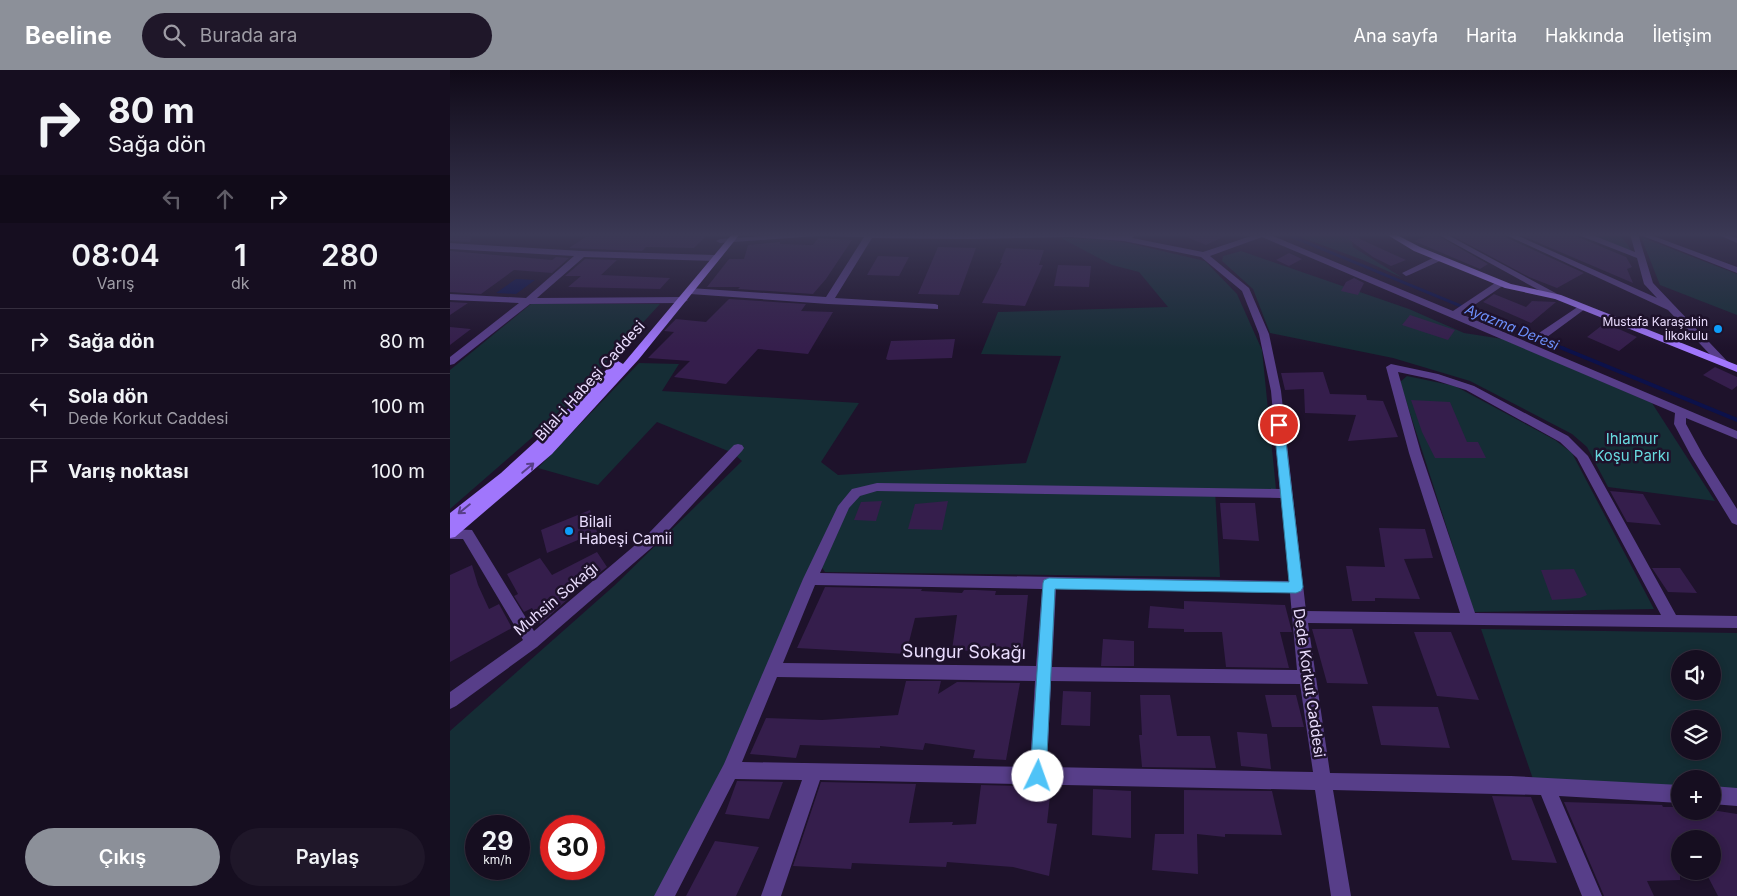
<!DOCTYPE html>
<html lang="tr">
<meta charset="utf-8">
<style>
:root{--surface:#160e20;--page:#1f1729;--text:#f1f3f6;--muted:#9e9ca5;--line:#352e3e;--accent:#8c9099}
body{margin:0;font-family:Inter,sans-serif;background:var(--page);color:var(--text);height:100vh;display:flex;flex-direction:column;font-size:19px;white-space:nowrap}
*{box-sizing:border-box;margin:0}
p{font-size:16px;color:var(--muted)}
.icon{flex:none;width:28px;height:28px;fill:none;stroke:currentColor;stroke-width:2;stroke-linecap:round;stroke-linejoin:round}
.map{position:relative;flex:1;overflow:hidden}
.sheet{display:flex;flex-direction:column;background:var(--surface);width:450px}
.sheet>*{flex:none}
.banner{background:#160e20;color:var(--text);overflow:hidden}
.fabs{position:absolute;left:1221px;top:580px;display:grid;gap:10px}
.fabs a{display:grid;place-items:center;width:50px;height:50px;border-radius:50%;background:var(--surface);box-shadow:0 2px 8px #0003,0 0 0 1px var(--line);font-size:25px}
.speed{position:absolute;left:15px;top:745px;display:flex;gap:10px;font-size:25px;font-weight:700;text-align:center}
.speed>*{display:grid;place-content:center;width:65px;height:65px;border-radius:50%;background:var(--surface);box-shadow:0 2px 8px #0003,0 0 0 1px var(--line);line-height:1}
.speed small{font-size:12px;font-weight:400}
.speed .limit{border:8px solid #d22;background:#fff;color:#111}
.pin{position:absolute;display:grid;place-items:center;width:42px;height:42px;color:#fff;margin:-21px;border:2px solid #fff;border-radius:50%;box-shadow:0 1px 5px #0007}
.me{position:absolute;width:55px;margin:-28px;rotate:3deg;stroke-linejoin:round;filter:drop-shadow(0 0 4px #0008)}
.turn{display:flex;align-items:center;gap:18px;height:105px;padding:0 25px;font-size:22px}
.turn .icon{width:65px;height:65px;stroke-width:2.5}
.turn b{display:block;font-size:35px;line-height:42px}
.lanes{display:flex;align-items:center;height:48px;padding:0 25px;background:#0003;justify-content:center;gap:25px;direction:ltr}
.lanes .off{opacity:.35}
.eta{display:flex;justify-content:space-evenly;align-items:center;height:85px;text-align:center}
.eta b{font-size:30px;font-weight:600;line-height:35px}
.action{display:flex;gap:10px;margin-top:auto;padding:10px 25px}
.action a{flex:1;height:58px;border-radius:30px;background:var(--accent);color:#fff;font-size:20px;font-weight:600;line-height:58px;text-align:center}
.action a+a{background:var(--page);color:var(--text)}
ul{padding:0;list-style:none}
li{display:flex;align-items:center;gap:15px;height:65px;padding:0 25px;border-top:1px solid var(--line)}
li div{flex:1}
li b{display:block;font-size:19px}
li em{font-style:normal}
header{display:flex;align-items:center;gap:30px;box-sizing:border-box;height:70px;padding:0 25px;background:var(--accent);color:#fff}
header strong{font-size:24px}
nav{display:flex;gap:28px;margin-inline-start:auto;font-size:18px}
.search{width:350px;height:45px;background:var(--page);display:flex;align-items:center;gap:12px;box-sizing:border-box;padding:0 18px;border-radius:28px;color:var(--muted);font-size:19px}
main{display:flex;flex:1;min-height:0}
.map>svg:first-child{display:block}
.green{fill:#152d35;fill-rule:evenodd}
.water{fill:#0c114a}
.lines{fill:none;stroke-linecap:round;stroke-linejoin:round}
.stream-far1{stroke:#0c114a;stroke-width:3}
.stream{stroke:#0c114a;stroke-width:4}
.building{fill:#351e4c}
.street{fill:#573e89;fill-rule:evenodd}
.secondary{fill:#a076fc;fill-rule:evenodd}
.oneway{stroke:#583f89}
.route{fill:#4fc3f7;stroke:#337fa1}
.poi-dot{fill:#0d9dfa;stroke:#1e122b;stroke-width:2}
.labels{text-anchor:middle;stroke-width:5;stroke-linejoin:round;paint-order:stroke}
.far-poi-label{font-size:12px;fill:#eaddfe;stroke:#1e122b;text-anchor:end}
.far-water-label{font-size:14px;font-style:italic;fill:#6d90fc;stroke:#1e122b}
.street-label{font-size:15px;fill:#eaddfe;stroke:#1e122b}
.park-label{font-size:15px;fill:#68dadf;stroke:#1e122b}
.poi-label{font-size:15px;fill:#eaddfe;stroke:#1e122b;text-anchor:start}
.near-street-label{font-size:18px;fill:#eaddfe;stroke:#1e122b}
</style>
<header>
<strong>Beeline</strong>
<div class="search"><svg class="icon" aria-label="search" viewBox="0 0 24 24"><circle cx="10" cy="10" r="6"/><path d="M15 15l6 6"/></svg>Burada ara</div>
<nav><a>Ana sayfa</a><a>Harita</a><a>Hakkında</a><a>İletişim</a></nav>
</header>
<main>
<section class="sheet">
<div class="banner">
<div class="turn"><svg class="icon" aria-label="right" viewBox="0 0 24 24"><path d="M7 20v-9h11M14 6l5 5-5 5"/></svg><div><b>80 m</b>Sağa dön</div></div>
<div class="lanes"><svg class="icon off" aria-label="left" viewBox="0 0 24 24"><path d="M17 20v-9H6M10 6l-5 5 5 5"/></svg><svg class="icon off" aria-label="ahead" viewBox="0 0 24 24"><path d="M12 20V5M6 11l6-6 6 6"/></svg><svg class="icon" aria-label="right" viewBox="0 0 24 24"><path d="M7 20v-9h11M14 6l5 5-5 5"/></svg></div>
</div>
<div class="eta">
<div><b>08:04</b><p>Varış</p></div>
<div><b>1</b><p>dk</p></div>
<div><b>280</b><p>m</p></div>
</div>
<ul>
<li><svg class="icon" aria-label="right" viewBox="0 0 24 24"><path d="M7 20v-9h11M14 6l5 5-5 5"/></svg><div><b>Sağa dön</b></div><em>80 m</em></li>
<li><svg class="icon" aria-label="left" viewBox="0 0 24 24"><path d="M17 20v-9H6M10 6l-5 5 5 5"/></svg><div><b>Sola dön</b><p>Dede Korkut Caddesi</p></div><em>100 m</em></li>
<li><svg class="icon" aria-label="arrive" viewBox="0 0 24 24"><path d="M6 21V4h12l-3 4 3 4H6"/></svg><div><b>Varış noktası</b></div><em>100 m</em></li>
</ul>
<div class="action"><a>Çıkış</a><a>Paylaş</a></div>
</section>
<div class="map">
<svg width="1287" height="826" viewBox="0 0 1287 826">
<rect width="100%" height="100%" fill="#1e122b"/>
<!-- green -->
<path class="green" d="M842 164H915L902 172 903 177 953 208 913 190Z
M1141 164C1167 164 1168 158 1182 182Z
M1191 167 1287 204V245L1210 215Z
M611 168 650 169 678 173 755 191 787 224 812 280 826 419 765 420 770 507 375 502 367 491 248 755 206 826H0V661L165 515 292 391 283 383 207 352 148 415 88 398 189 293 229 294 212 321 409 333 371 392 388 405 576 393 611 286 531 284 548 242 718 237 689 202 662 195ZM26 756H69V799H26ZM101 756H144V799H101Z
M791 181 959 239 1014 263 1053 269 1202 333 1265 431 1158 417 1137 377 1122 364 1020 311 943 288 820 263 803 219 772 191 773 186Z
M81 234H210L109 344 0 439V300Z
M957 306 1005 316 1105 370 1122 383 1204 539 1024 542 950 312Z
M1031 559 1287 563V720L1263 718 1262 709H1230V717L1083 709ZM1230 589H1262V621H1230ZM1230 649H1262V681H1230Z"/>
<!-- water -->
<path class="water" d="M66 209 85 210 66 224 46 223Z"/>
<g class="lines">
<!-- stream-far1 -->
<path class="stream-far1" d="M836 164 1115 279"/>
<!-- stream -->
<path class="stream" d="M1112 278 1287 350"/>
</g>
<!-- building -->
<path class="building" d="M0 164H21L20 172 0 171Z
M140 164H258L244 178 196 177 192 181 119 178Z
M730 164H779L756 175Z
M982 164H985L1038 194 1030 199 964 171Z
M999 164H1052L1053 166 1134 203 1107 218 1079 207Z
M1068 164H1121L1176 187 1182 197 1177 199 1183 213Z
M901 165 956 190 941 196 923 187 898 169Z
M368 168 402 170 376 209 363 224 288 219 290 217H257L279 189H294L298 175 330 172V174L363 175Z
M488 177 526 178 509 225 468 224Z
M556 178 594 180 589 195H593L575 236 532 233 552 193H550Z
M0 181 102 190 106 187 119 188 102 203 64 200 31 224 0 222Z
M839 183 852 189 839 196 826 190Z
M428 186 459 187 449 206 417 205Z
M135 189 167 190 151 205 220 208 210 219 118 217 131 206H115Z
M608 195 641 196 639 217 604 216Z
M904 208 914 213 908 225 891 221 896 212Z
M1044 224 1076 237 1082 231 1106 232 1081 253 1033 232Z
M279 229 356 234 351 241 383 242 358 284 308 279 276 314 224 307 240 291 198 288 224 262 214 261 226 249 256 252Z
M0 232 18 233 0 245Z
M960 245 1005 260 998 270 952 255Z
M1155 253 1187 267 1169 281 1137 267Z
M0 257 21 259 0 275Z
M505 269 502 288 438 290 436 289 441 271Z
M1265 297 1287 307V316L1282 320 1253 305Z
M873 302 880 324 916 325 917 330 933 331 948 367 898 371 906 345 855 343 854 319 835 320 831 303Z
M961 330 1000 332 1017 372H1028L1036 388H985L972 362Z
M1160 421 1193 424 1211 455 1177 452Z
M432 431 426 451 404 450 411 432Z
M498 431 492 460 458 459 465 434Z
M770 433H805L809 471 773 469Z
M140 440 147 462 97 483 91 460Z
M929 458 975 459 983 488 954 489 970 529 925 528V531H902L896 496 935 497Z
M147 482 157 497 149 503 113 522 118 529 90 554 82 538 74 542 64 526 68 524 57 504 90 488 102 505Z
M22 495 28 515 39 539 49 534 62 558 0 592V505Z
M1202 498H1230L1247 523 1218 522Z
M1124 499 1137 525 1130 528 1102 530 1091 500Z
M375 517 472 519 471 521 512 523 514 520H526L546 521 545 525H578L572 583 502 580 507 545 465 548 456 584 347 578Z
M734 531 835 535 842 562H830L839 598 776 597 772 562H734V559L698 558 700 536 734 539Z
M862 559H902L918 614 877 613Z
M964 562H1001L1029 630 987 626Z
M653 569 684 571V596H651Z
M456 611H491L488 624 507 612 570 613 556 690 523 688 525 680 475 673 473 680 430 676V678L350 675 346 688 300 684 316 648 372 650 448 645Z
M613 621 641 622 640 656 611 655Z
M690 625H720L727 666H760L766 698 692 697 689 665H692Z
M815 625H846L854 657H822Z
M922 636 988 637 1000 678 931 675Z
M787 662 817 664 821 699 791 696Z
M287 711 333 712 319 749 275 744Z
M371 712 466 714 459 753 503 752 502 755 526 754 531 715 601 717 597 753 607 754 599 806 563 797 497 792 496 797 402 793 401 799 343 796Z
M643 719 681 721V768L642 765Z
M734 720 822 721 832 765 775 764V767L747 764 748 804 702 800 705 764H734Z
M1042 726 1081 727 1107 793 1062 790Z
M1114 732 1212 735 1213 737H1230V741H1268L1287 744V826H1268L1255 801H1262V769H1230V810L1197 811 1204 826H1154Z
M265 771 309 777 286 826H236Z"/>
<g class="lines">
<!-- street -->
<path class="street" d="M339 164H634L673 166 678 164H687L682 168 753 182 807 164H818L1003 241 1048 211H1054V215L1011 244 1287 361V369L1236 348V354L1253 385 1287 439V455L1282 453 1241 386 1224 354 1225 343 812 167 760 186 799 218 819 264 831 321 856 541 1010 543 959 383 936 297 941 294 988 304 1024 316 1118 366 1138 386 1226 545 1287 546V558L858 553 880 703 1061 706 1230 715V733L1109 726 1152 826H1132L1091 725 883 720 901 826H881L865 720 370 710 331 826H311L352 710 285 709 225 826H204L274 694 353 509 388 436 402 419 427 413 830 419 821 321 809 264 792 221 751 187 674 171 621 167 519 169 422 168 385 228 485 234 488 235V239L378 234 240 224 235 221 240 218 376 227 414 167 367 166 270 173 266 171 270 169ZM948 302 981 309 1016 320 1110 372 1127 388 1211 545 1025 543 971 383ZM427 421 831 428 839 511 370 503 399 438 410 426ZM365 515 592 519 586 596 333 593ZM606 519 840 523 847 600 602 597ZM327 607 585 611 580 697 292 692ZM601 611 850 614 863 702 597 697Z
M987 164H996L1113 227 1111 229H1105Z
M1054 164H1064L1207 228 1194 214 1187 188 1131 166 1130 164H1140L1185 182 1180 164H1198L1287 197V203L1188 164 1203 213 1278 292 1277 294H1269L1218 240Z
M1267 164H1277L1287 168V173Z
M0 173 132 181 265 185 269 188 265 191 134 187 87 228 233 227 238 230 233 233 80 234 4 294 0 295V287L69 233 0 230V224L76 228 124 186 0 179Z
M989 185 992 186V190L959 205 956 206 952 203Z
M1132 234 1137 237 1135 239 1097 267H1089V263Z
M288 374 292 375 294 378 292 381 207 473 87 577 6 636 0 639V622L73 570 13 469H0V459L22 460 84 561 197 465 284 375Z
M1262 716 1287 718V736L1262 734Z"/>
<!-- secondary -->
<path class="secondary" d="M282 164H290L189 289 102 384 5 467 0 468V443L51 403 86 371 164 292 168 291 173 294Z
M936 164H945L970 177 1061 214 1111 225 1287 295V302L1105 229 1055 218 964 181Z"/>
</g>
<!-- one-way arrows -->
<defs><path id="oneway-shaft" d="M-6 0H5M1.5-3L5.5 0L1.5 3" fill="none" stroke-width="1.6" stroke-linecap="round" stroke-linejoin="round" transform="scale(1.25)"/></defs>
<g class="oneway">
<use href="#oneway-shaft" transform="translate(78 398) rotate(-40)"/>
<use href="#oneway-shaft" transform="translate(14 439) rotate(141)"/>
</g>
<!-- sky -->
<linearGradient id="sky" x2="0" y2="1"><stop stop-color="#100a18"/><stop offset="0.59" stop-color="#3b3955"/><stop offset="1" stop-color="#3b3955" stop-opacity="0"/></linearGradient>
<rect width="1287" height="279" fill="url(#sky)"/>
<!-- route -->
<path class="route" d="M829 352 834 355 853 517 851 521 846 523 605 519 596 706 594 712 588 714 582 712 580 706 593 513 594 510 599 508 839 512 824 355Z"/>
<!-- markers -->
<g class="poi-dot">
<circle cx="1268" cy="259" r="5"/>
<circle cx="119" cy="461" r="5"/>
</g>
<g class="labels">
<!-- far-poi labels -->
<g class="far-poi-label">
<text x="1258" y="256">Mustafa Karaşahin<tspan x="1258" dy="14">İlkokulu</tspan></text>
</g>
<!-- far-water labels -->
<g class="far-water-label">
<text transform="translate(1062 257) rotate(22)" y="5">Ayazma Deresi</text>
</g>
<!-- street labels -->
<g class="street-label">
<text transform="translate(140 311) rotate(-48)" y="5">Bilal-i Habeşi Caddesi</text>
<text transform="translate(106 529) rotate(-40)" y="5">Muhsin Sokağı</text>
<text transform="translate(859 613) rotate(82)" y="5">Dede Korkut Caddesi</text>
</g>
<!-- park labels -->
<g class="park-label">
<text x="1182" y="374">Ihlamur<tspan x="1182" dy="17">Koşu Parkı</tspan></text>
</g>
<!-- poi labels -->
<g class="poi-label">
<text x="129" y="457">Bilali<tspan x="129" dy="17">Habeşi Camii</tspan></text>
</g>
<!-- near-street labels -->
<g class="near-street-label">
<text transform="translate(514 582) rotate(1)" y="6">Sungur Sokağı</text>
</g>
</g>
</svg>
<div class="fabs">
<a><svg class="icon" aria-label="sound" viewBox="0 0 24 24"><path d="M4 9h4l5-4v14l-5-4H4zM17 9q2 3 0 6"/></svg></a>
<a><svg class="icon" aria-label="layers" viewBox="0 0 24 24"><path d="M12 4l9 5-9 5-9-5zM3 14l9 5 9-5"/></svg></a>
<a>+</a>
<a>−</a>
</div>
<div class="speed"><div>29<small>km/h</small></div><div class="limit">30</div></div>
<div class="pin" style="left:829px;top:355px;background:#d93025"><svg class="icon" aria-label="arrive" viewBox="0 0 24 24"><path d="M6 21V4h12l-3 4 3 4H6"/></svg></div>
<svg class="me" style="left:588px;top:706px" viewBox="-20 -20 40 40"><circle r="19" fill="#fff"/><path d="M0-13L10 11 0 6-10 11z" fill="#4fc3f7"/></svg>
</div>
</main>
